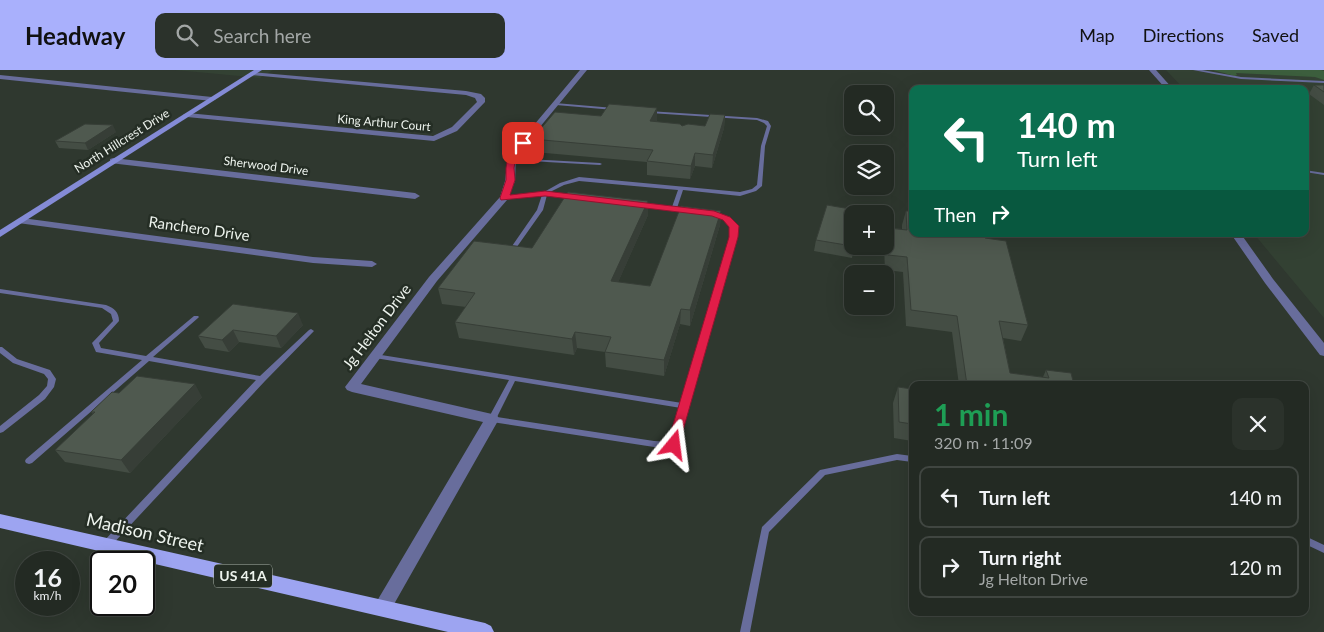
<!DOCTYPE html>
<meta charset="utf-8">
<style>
:root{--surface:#232a23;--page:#2b322b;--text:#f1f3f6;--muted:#a3a7a6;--line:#404641;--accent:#a9b0fc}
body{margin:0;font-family:Lato,sans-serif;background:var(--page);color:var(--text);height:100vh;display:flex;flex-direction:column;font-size:19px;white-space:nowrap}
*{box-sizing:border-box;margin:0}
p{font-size:16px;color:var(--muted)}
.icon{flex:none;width:28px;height:28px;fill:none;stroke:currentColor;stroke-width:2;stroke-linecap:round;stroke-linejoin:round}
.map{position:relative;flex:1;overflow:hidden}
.drawer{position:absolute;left:909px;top:311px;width:400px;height:235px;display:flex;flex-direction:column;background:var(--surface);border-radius:10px;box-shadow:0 5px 20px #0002,0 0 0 1px var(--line)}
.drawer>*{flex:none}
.guide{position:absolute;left:909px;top:15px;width:400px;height:152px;border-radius:10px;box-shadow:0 5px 20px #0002,0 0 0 1px var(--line);background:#0b6e4f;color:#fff;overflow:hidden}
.fabs{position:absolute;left:844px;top:15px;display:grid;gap:10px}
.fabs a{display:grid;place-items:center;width:50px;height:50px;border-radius:10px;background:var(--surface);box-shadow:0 5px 20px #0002,0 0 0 1px var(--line);font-size:25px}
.speed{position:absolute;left:15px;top:481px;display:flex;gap:10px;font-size:25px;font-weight:700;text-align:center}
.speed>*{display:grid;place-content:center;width:65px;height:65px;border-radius:50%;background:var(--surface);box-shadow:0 5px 20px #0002,0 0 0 1px var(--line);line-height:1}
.speed small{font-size:12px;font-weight:400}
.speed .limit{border:2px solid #111;border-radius:8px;background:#fff;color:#111}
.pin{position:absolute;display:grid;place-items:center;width:42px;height:42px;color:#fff;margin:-21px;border-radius:10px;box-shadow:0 2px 8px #0006}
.me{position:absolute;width:55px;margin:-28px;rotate:16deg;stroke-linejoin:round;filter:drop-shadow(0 0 4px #0008)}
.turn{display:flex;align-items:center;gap:18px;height:105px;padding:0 25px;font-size:22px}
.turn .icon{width:65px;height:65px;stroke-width:2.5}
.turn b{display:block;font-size:35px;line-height:42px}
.then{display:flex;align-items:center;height:48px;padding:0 25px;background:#0003;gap:10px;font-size:19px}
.round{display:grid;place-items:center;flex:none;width:52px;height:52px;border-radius:10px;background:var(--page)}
.summary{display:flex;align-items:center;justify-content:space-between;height:85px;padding:0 25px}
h1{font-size:30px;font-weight:700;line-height:38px;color:#1e9e55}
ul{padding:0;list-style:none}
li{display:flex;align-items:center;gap:15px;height:62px;margin:0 10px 8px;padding:0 15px;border:2px solid var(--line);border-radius:10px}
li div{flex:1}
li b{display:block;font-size:19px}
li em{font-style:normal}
header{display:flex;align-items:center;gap:30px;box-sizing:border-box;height:70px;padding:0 25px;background:var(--accent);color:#111}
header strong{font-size:24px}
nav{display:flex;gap:28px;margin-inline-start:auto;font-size:18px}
.search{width:350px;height:45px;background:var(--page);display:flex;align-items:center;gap:12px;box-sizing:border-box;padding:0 18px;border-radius:10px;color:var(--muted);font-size:19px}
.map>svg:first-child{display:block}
.built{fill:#334133}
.green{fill:#3c5e3d}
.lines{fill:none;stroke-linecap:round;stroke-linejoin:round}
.lane{fill:#686d9c;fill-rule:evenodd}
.street{fill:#686d9c;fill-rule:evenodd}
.secondary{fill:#848bd6;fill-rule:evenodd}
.primary{fill:#9da4f1;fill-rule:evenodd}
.wall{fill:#444d44}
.shaded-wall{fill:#373e37}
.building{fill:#4f594f;stroke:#373e37}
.route{fill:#e11d48;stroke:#92132f}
.labels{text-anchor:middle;stroke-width:5;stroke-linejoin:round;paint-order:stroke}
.far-street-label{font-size:12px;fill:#edf3ed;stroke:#252e25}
.shield{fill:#252e25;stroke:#b1b8b1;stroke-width:1}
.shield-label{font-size:14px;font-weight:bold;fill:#edf3ed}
.street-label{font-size:15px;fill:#edf3ed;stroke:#252e25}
.near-street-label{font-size:18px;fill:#edf3ed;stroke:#252e25}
</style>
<header>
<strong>Headway</strong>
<div class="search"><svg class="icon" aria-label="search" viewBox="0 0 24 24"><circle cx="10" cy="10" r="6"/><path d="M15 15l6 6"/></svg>Search here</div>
<nav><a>Map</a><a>Directions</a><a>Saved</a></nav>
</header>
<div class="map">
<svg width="1324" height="562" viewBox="0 0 1324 562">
<rect width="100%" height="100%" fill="#2f382f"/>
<!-- built -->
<path class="built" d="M175 0H273L260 8Z
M1166 0H1324V248L1254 164H1305V19H1184Z"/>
<!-- green -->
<path class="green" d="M1213 0H1321L1324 1V10L1315 7 1236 3 1237 5 1235 6Z"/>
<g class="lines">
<!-- lane -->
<path class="lane" d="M1193 0H1202L1241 7 1324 11V13L1241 9Z
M555 33 614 38 616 39 614 40 556 35 554 34Z
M648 41 757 48 768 51 771 56 765 76 762 116 756 121 740 126 683 120 677 138 691 140V142L689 143 640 137 637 135 640 133 672 137 678 120 579 111 564 115 550 122 577 127V129L547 125 543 140 514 181 507 182V180L510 179 537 140 542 125 504 130 501 128 502 127 544 122 560 113 579 107 740 122 752 119 757 115 761 76 767 56 764 53 757 50 650 43 648 42Z
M509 88 600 93 602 94 600 95 511 90 509 89Z
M1305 100 1324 103V105L1305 102Z
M712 141 728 147 736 155V167L677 377 674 378 654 377 492 352 489 351 488 349 509 310 375 288 372 286 375 284 682 333 730 167 731 156 724 149 710 144 709 143ZM515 311 681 338 671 372 654 371 497 347Z
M0 219 106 235C114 238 119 242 119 251L99 273 101 278 146 286 194 246H198L199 247 198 248 153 287 260 306 309 260 311 259 314 261 265 311 109 478 106 479 103 478 102 475 103 472 256 310 149 291 32 393 29 394 26 393 25 391 26 389 142 290 96 282 92 273 113 251 111 244 102 238 0 223Z
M0 277H2L17 289 50 300 56 309 54 317 45 329 3 362 0 363V356L39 325 47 316 48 309 44 304 13 293 0 283Z
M897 384 912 386V392L897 390 825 405 769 462 750 562H740L762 457 820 400Z
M1305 466 1324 475V483L1305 474Z"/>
<!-- street -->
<path class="street" d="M580 0H587L516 86 515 111 507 130 437 211 361 314 492 344 497 345 499 349 389 543 383 545 377 543 374 537 377 531 483 352 352 322 347 320 345 317 429 207 500 127 505 111 508 86Z
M1149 0H1156L1173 19H1166Z
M252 2 466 21 481 24 485 28V32L457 61 434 71 187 47 183 45 187 43 433 66 452 57 477 32 475 28 466 25 250 5V3Z
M0 5 212 27 216 29 212 31 0 9Z
M113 88 415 123 420 126 415 129 110 93V89Z
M22 148 313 187 372 191 377 194 372 197 313 193 18 153V149Z
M1231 164H1241L1273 209 1324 273V286L1320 285 1265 213Z"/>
<!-- secondary -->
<path class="secondary" d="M254 0H262L0 167V160Z"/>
<!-- primary -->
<path class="primary" d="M0 444 485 553 491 556 494 562H448L0 458Z"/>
</g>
<!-- wall -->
<path class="wall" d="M1314 15H1324V35L1309 24Z
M725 45 724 58 712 98 695 96 690 109 647 105V92L534 82 532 69 657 50 656 52 682 56H705Z
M116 62 88 80 59 78 55 71Z
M648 131V145L618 212 650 216 721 141 720 155 690 256 680 254 664 306 606 297 605 282 577 278 574 285 459 268 455 252 466 237 442 234 438 218 532 178Z
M906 141 985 168 1028 255 1021 271 1003 268 1010 303 1043 307 1046 300 1074 315H959L952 262 906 256 903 202 885 200 884 176H885V169L888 158 902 159V155Z
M852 144V176H854L852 188 814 181 816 170Z
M233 234 303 255 281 278 239 272 229 282 205 278 198 266Z
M898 317 912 319V371L894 368 893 333Z
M119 323 202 327 130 403 65 392 55 380 93 344 91 342Z"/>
<!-- shaded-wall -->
<path class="shaded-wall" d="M657 38V50L650 64V51Z
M725 45 724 58 712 98 713 85Z
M113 55 116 62 88 80 85 73Z
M695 83V96L690 109 691 96Z
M648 131V145L612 226 611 211Z
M721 141 720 155 690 256V240Z
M681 239 680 254 664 306V290Z
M298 243 303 255 281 278 276 266Z
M233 260 239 272 229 282 222 270Z
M575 262 577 278 574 285 572 269Z
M195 314 202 327 130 403 121 390Z"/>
<!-- building -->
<path class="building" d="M1314 15H1324V22Z
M609 34 657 38 650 51 680 54 682 56 688 54 705 56 710 44 725 45 713 85 695 83 691 96 647 91 653 80 532 69 555 42 601 46Z
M85 54 113 55 85 73 55 71Z
M568 122 648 131 611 211 650 216 681 136 721 141 690 240 681 239 664 290 605 282 611 267 575 262 572 269 455 252 475 223 438 218 474 171 532 178Z
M827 135 862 141V144H852V176L816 170Z
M906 141H912V164H984L985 168 1006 171 1028 255 999 251 1010 303 1049 308 1046 300 1071 303 1074 315H967L957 246 911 240 907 187 888 185V158L907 160Z
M233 234 298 243 276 266 233 260 222 270 198 266Z
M137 306 195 314 121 390 55 380 95 342H91L112 322 119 323Z
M898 317 912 319V354L899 352Z"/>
<!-- route -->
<path class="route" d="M521 71 527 73 516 86 514 98 515 110 510 125 545 121 714 141 730 147 739 156 738 167 678 378H669L667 375 729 167V157L723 150 712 146 545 126 501 130 500 128 506 110V98L508 86Z"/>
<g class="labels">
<!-- far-street labels -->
<g class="far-street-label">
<text transform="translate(384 53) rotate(5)" y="4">King Arthur Court</text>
<text transform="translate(122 71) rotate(-32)" y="4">North Hillcrest Drive</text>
<text transform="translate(266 96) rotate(7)" y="4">Sherwood Drive</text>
</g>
<!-- shield labels -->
<rect class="shield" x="214" y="494.5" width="58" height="23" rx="4"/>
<g class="shield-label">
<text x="243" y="511">US 41A</text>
</g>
<!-- street labels -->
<g class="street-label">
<text transform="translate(199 159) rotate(8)" y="5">Ranchero Drive</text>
<text transform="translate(377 257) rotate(-53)" y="5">Jg Helton Drive</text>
</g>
<!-- near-street labels -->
<g class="near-street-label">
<text transform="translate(145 463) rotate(13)" y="6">Madison Street</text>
</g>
</g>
</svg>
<div class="fabs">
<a><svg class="icon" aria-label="search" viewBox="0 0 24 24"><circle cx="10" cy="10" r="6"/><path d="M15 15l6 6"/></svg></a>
<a><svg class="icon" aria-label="layers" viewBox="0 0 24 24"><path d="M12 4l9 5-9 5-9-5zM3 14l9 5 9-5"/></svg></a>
<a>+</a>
<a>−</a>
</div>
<div class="speed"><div>16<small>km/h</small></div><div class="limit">20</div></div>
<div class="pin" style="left:523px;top:73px;background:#d93025"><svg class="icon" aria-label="arrive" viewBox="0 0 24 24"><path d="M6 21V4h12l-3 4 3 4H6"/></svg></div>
<svg class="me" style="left:674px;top:375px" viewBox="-20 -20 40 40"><path d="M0-17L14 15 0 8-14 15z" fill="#e11d48" stroke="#fff" stroke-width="4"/></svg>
<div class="guide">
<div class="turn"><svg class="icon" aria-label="left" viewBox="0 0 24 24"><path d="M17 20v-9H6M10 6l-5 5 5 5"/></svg><div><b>140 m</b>Turn left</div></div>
<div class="then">Then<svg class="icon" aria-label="right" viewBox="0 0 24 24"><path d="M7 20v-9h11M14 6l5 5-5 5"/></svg></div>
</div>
<section class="drawer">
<div class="summary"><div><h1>1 min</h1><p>320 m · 11:09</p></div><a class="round"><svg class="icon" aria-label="close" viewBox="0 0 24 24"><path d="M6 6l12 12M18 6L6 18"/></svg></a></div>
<ul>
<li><svg class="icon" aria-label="left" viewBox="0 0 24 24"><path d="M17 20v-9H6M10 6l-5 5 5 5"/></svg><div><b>Turn left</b></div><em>140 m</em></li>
<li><svg class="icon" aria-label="right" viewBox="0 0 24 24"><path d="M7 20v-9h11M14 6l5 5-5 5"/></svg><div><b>Turn right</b><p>Jg Helton Drive</p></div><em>120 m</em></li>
</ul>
</section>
</div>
